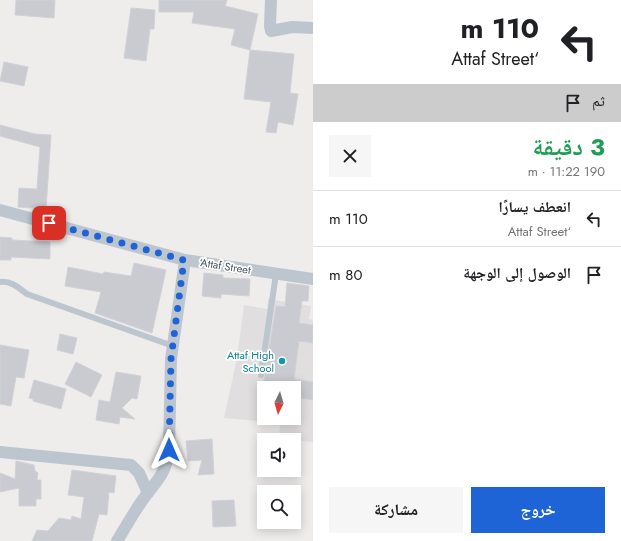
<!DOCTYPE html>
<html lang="ar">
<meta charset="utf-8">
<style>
:root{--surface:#fff;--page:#f6f6f6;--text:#202124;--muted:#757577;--line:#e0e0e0;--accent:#1f64d7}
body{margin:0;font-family:Jost,"Noto Naskh Arabic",sans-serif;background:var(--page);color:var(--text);direction:rtl;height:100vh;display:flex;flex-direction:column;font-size:15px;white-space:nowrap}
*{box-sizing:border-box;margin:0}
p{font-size:13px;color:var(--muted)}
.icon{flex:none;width:22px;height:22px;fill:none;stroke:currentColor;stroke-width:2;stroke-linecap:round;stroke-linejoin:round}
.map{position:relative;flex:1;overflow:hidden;direction:ltr}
.side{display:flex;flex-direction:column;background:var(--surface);width:308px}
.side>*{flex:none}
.top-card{background:#fff;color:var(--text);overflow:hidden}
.needle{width:26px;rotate:185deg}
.controls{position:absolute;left:257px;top:381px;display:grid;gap:8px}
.controls a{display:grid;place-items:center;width:44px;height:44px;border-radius:0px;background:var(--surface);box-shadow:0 2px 10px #0003;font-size:20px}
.pin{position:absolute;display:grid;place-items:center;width:34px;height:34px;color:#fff;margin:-17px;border-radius:8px;box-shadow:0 2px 6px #0006}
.me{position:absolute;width:44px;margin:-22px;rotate:0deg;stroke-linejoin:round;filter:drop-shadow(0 0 3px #0008)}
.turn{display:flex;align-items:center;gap:14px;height:84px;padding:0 16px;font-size:18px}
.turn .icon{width:52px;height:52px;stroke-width:2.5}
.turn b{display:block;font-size:28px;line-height:34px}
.then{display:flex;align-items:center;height:38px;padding:0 16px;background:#0003;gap:8px;font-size:15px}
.round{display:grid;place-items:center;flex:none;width:42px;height:42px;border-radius:0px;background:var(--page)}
.summary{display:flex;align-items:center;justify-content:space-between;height:68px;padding:0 16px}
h1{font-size:24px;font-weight:700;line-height:30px;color:#1e9e55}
.primary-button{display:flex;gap:8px;margin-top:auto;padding:8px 16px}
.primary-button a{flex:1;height:46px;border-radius:0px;background:var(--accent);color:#fff;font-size:16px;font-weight:700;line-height:46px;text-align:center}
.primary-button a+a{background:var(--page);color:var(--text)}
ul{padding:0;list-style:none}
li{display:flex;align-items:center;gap:12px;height:56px;padding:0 16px;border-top:1px solid var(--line)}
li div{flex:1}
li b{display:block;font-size:15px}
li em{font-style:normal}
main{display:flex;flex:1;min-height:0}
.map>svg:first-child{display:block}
.education{fill:#e0dede;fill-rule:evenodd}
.building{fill:#c9cbd1;stroke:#d1d2d8}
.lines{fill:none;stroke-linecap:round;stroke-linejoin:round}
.service{stroke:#bdc6cf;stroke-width:6}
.minor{stroke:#bdc6cf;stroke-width:12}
.route{stroke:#1f64d7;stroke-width:7;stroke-dasharray:0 12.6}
.culture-dot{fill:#0f9aa8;stroke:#fff;stroke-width:1.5}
.labels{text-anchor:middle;stroke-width:3.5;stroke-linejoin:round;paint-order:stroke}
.street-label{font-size:11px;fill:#454f59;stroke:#fff}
.culture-label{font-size:11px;fill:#0d838f;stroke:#fff;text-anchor:end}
</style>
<main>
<section class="side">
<div class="top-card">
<div class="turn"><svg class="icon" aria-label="left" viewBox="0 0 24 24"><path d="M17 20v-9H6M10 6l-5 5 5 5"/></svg><div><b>110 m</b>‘Attaf Street</div></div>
<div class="then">ثم<svg class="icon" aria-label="arrive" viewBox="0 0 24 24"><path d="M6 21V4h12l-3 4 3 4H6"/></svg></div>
</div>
<div class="summary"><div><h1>3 دقيقة</h1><p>190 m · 11:22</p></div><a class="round"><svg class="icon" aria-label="close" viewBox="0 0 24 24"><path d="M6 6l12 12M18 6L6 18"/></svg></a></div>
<ul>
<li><svg class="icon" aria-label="left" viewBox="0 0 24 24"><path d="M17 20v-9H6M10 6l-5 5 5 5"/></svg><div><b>انعطف يسارًا</b><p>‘Attaf Street</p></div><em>110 m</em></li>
<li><svg class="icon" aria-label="arrive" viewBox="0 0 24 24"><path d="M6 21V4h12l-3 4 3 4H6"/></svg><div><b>الوصول إلى الوجهة</b></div><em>80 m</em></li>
</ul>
<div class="primary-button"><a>خروج</a><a>مشاركة</a></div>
</section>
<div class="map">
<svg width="313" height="541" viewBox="0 0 313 541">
<rect width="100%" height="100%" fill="#efecec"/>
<!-- education -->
<path class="education" d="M268 299 311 306 309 319 313 320V442L279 439 280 423 224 418 237 358 244 305 267 309ZM264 388H294V418H264Z"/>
<!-- building -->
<path class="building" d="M16 0H55L54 18 15 15Z
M159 0H227L225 6 258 14 250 50 231 45 235 29 192 23 194 12H159Z
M131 8 155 10 154 29H150L146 61 124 58Z
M250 50 294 54 290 93 298 94 293 125 278 122 276 133 266 132 271 102 244 99Z
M4 62 28 67 24 86 0 81Z
M0 125 35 134 51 135 46 209 18 207 19 188 37 189 40 147 0 136Z
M0 237 12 238V240L50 242V259L11 257V260H0Z
M134 263 166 270 152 333 95 313 101 292 65 286 68 267 103 274 104 272 131 276Z
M204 273 223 275V278L250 279 249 296 221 294V298L202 296Z
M287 283 309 286 308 301H302L299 323 313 325V343L299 341 294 379 313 382V400L294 397V388H263L276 306 285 307Z
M60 334 77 338 73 354 57 350Z
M0 345 29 350 24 378 16 377 11 406 0 404Z
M76 362 102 375 91 397 65 384Z
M116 372 141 376 137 399 132 398 122 408 135 419 120 417 119 424 96 420 99 400 110 402Z
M34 380 66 389 61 409 33 401V399L29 398Z
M212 439 214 474 198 475 202 460 188 461 186 441Z
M16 461 34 465 35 471 38 473 37 480H41V499H36V506H19V488L0 492V473L15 479Z
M72 470 116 476 114 493 109 492 107 515 99 514 92 541H32L37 530 48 531 59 518 71 520 72 516 81 519 84 497 68 495Z
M234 500 236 526 213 527 212 501Z"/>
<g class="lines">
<!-- service -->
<path class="service" d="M0 282C10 280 19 288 27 294L173 346
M261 375 276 274"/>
<!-- minor -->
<path class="minor" d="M271 0 270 26 271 31 292 27 313 28
M0 210 185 260 313 279
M0 452 131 465 139 473 148 493
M117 541C127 525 136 508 147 494 160 477 166 472 169 450L171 359 185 260"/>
</g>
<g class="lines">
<!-- route -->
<path class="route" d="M49 223 184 260 171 359 169 450"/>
</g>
<!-- markers -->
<circle class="culture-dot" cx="282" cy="361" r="4"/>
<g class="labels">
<!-- street labels -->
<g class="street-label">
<text transform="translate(225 266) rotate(9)" y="4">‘Attaf Street</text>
</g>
<!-- culture labels -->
<g class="culture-label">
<text x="274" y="359">Attaf High<tspan x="274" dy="13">School</tspan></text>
</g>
</g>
</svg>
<div class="controls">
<a><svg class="needle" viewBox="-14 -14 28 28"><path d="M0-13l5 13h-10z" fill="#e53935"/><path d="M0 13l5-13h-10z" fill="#757577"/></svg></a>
<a><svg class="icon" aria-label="sound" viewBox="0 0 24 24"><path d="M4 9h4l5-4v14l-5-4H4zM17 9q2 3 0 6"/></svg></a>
<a><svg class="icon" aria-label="search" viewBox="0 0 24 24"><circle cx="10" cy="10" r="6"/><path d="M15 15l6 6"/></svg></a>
</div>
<div class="pin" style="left:49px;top:223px;background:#d93025"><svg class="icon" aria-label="arrive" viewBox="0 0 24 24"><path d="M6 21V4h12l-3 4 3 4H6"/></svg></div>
<svg class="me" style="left:169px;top:450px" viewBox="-20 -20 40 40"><path d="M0-17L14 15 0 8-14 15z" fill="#1f64d7" stroke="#fff" stroke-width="4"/></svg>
</div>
</main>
